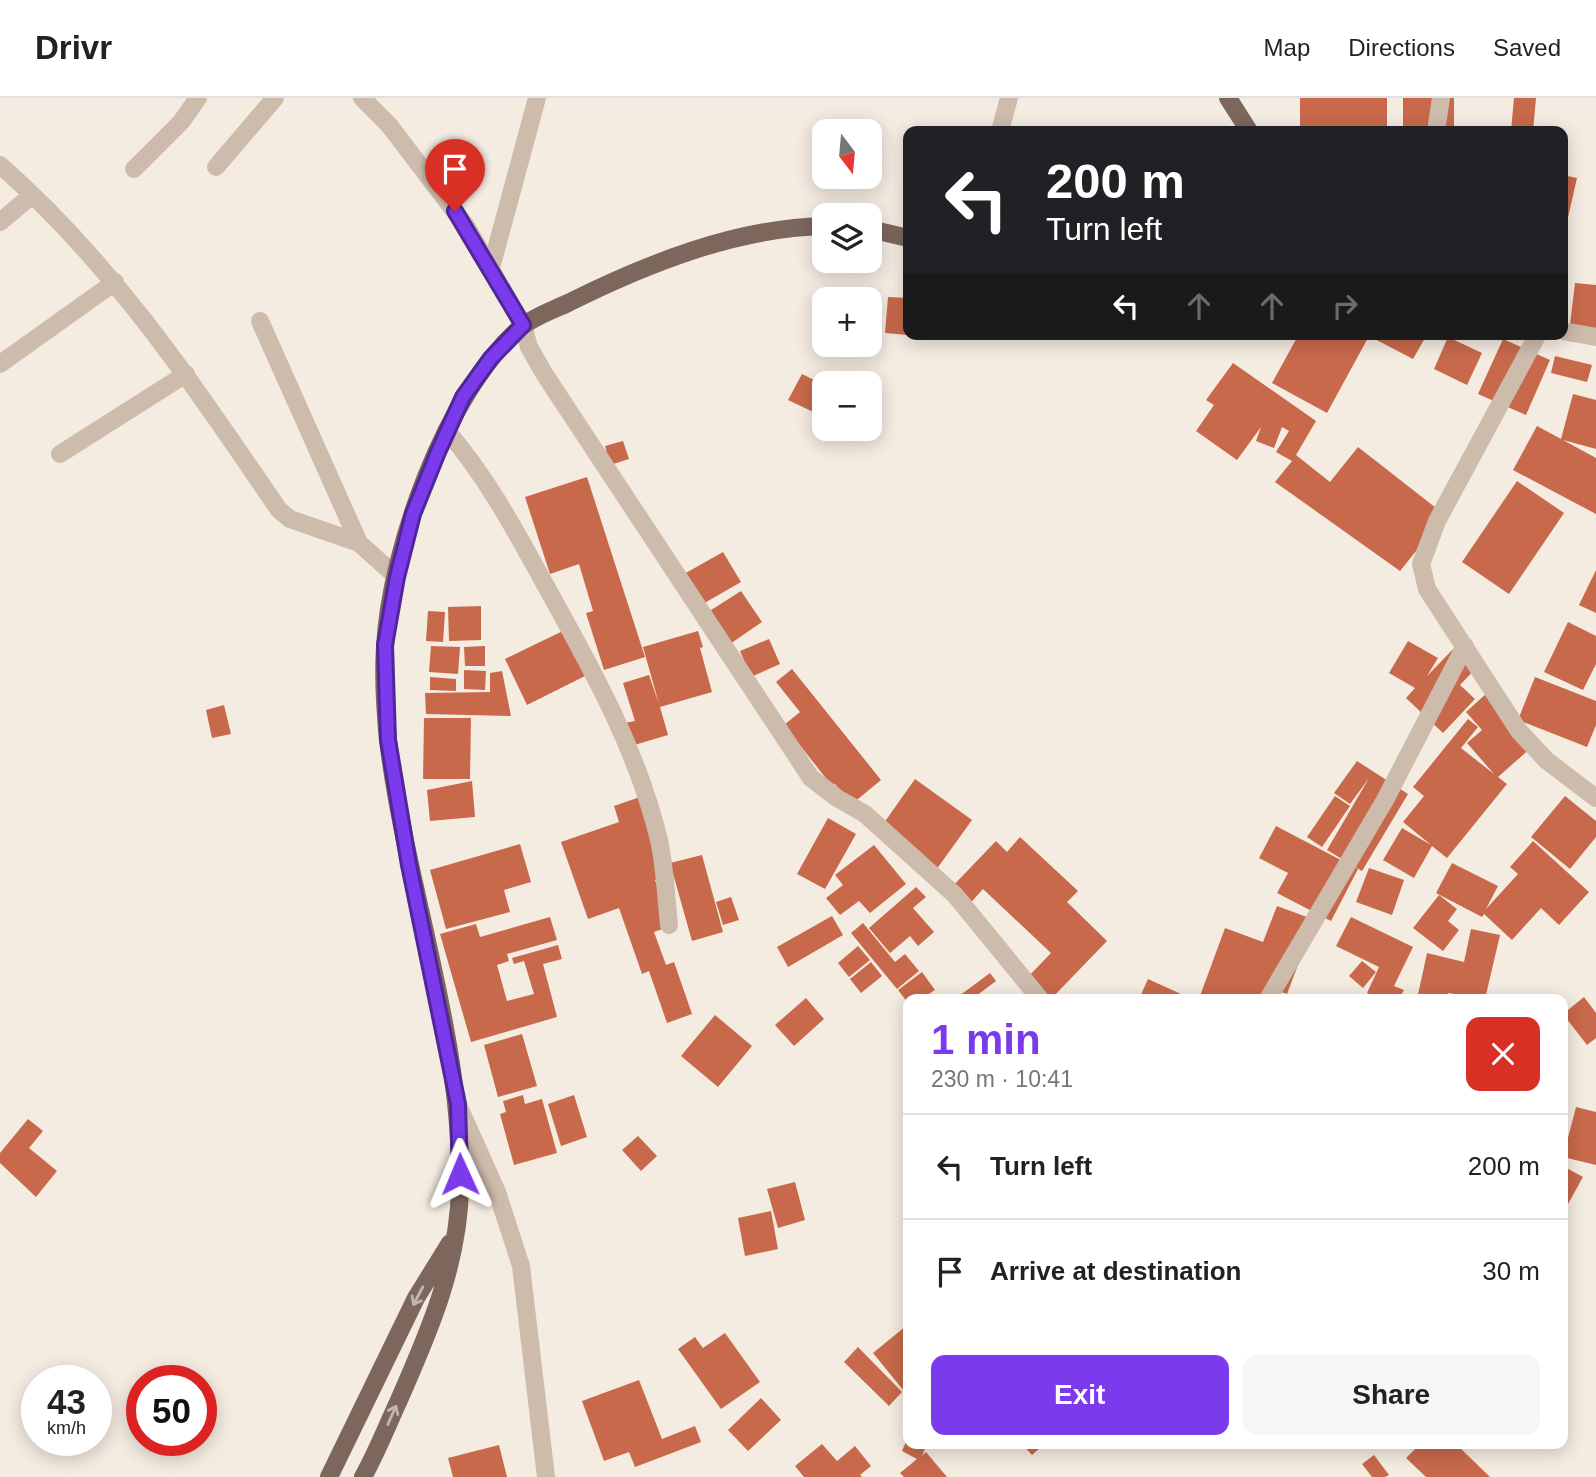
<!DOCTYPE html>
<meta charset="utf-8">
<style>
:root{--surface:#fff;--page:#f6f6f6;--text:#222;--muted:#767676;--line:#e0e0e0;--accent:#7c3aed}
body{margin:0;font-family:Helvetica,sans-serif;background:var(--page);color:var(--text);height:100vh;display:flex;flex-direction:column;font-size:26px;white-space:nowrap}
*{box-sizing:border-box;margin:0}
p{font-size:23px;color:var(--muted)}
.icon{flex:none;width:38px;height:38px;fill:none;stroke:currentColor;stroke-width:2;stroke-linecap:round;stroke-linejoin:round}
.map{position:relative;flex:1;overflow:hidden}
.drawer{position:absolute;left:903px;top:896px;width:665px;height:455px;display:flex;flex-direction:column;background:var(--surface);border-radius:14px;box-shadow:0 4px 18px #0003}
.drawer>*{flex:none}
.banner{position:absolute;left:903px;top:28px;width:665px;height:214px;border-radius:14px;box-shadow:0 4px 18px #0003;background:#202124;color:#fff;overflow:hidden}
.needle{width:46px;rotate:164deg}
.buttons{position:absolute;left:812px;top:21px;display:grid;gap:14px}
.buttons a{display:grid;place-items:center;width:70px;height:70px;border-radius:14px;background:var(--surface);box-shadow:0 4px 18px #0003;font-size:35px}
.speed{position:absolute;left:21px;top:1267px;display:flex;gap:14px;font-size:35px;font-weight:700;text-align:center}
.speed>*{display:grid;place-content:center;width:91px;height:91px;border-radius:50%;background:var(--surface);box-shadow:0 4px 18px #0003;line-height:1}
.speed small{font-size:18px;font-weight:400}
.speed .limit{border:10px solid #d22;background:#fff;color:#111}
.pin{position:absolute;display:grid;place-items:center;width:60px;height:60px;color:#fff;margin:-72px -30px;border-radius:50% 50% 50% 0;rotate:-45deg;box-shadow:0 0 7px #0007}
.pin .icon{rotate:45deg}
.me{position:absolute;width:77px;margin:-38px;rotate:359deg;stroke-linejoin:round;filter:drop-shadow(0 0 5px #0008)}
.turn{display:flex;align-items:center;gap:24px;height:147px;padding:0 28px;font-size:32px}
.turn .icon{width:91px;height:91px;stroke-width:2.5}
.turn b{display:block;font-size:49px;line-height:60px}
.lanes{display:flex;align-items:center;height:66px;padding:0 28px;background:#0003;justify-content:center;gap:35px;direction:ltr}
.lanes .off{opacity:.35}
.round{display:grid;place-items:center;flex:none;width:74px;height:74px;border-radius:14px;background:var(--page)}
.summary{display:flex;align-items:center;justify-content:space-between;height:119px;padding:0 28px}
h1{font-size:42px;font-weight:800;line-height:52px;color:var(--accent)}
.cta{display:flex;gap:14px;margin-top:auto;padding:14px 28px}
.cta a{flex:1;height:80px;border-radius:14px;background:var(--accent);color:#fff;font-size:28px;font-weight:800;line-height:80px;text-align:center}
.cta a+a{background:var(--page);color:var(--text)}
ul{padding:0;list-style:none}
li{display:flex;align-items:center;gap:21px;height:105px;padding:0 28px;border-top:2px solid var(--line)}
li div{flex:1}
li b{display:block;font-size:26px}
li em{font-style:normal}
header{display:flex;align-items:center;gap:42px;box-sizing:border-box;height:98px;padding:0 35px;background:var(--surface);border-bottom:2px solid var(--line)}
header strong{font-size:33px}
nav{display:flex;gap:38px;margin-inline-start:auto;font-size:24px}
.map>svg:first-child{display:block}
.building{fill:#c8694b}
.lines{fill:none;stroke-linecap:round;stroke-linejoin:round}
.minor{stroke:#cdbbac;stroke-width:18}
.major{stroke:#7d675c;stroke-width:18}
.oneway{stroke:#c2b5ac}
.route-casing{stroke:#51269a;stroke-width:18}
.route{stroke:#7c3aed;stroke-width:12}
</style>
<header>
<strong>Drivr</strong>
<nav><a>Map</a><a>Directions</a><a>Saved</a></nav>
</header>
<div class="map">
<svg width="1596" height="1379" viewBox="0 0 1596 1379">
<rect width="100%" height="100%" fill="#f4ebe1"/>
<!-- building -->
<path class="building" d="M1300 0H1387V33H1300Z
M1403 0H1454V32L1403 33Z
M1514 0H1536L1533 33H1511Z
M1563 77 1577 80 1564 137H1563Z
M1575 185 1596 187V247L1568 243Z
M851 198 882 200 881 219H870V201H851Z
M888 199 908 200V237L885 235Z
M1299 236H1418L1425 240 1413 261 1369 238 1327 315 1272 285Z
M1448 239 1482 255 1467 287 1434 271Z
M1503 241 1550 262 1526 317 1478 296Z
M1555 258 1592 267 1587 284 1551 275Z
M1233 265 1316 323 1296 357 1330 384 1358 349 1445 417 1400 473 1275 384 1292 363 1276 354 1289 333 1282 329 1274 350 1256 343 1261 329 1237 362 1196 333 1214 307 1206 302Z
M802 276 824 287V319L788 302Z
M1573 296 1596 302V351L1563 342 1596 360V416L1513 372 1537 328 1561 341Z
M623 343 629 361 610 367 605 348Z
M587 379 645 559 604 572 586 515 593 513 579 466 550 476 525 399Z
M1517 383 1564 415 1509 496 1462 464Z
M723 454 741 484 701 507 684 476Z
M1596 472V515L1579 507Z
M741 493 762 524 730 546 708 514Z
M481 508V542L449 543 448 509Z
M428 513 445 514 443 544 426 543Z
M1568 524 1596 538V566L1583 592 1544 574Z
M567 531 589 576 527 607 505 561Z
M698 533 703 549 700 550 712 594 660 609 668 637 631 648 624 625 635 623 623 585 649 577 659 606 643 549Z
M769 541 780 566 751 579 740 553Z
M1408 543 1438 560 1427 578 1459 545 1481 565 1460 587 1475 601 1443 635 1406 600 1415 590 1389 575Z
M431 548 460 549 458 576 429 574Z
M485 548V568H465L464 549Z
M792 571 881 682 852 706 835 686 832 688 784 627 800 614 776 584Z
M464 572 486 573 485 592 464 591Z
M502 573 511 618 426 616 425 595 490 594V575Z
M430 579 456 581V593L430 592Z
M1535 579 1596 603V627L1587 649 1518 622Z
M1487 595 1533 648 1498 679 1507 686 1447 760 1432 748 1414 780 1383 762 1402 730 1431 747 1403 724 1424 698 1413 689 1468 621 1478 629 1461 650 1494 676 1467 645 1482 632 1466 614Z
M224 607 231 636 212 640 206 612Z
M424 620H471L470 681H423Z
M1357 663 1408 696 1362 773 1327 752 1369 680 1350 706 1334 695Z
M915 681 972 722 936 772 881 729Z
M472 683 475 719 430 723 427 692Z
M1335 698 1350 708 1322 749 1307 739Z
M1565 698 1596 723V739L1570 771 1531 739Z
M640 699 667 778 655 782 671 828 654 834 666 867 674 864 692 916 667 925 649 873 642 876 619 810 588 821 561 744 619 724 614 708Z
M828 720 856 736 825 791 797 776Z
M1276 728 1358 771 1331 823 1277 795 1288 775 1259 760Z
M1020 739 1078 793 1067 804 1107 843 1051 901H1045L1025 882 1051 855 983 791 966 810 948 793 996 743 1007 754Z
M1533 743 1589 794 1559 827 1541 810 1512 842 1484 816 1482 819 1436 795 1452 765 1498 788 1486 811 1518 776 1510 769Z
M520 746 531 784 504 792 510 814 446 831 430 772Z
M874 747 906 786 870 815 859 803 840 817 826 800 843 787 835 777Z
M702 757 723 834 692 843 670 765Z
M1369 770 1404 782 1392 817 1356 804Z
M916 789 926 799 913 810 934 834 918 848 910 838 890 855 869 830Z
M1439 797 1457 811 1448 823 1459 832 1443 853 1413 830Z
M731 799 739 822 723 827 716 804Z
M1277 808 1315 822 1287 896 1270 890 1266 901H1209L1200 898 1225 830 1263 844Z
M832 818 843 837 788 869 777 849Z
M550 819 557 842 507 856 509 863 497 867 507 903 534 896 524 863 514 866 512 860 558 847 562 861 543 866 557 919 471 944 440 836 476 826 480 839Z
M1351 819 1413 849 1394 888 1404 892 1399 901H1381L1367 895 1379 869 1336 848Z
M863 825 895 864 905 856 919 873 897 891 851 835Z
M1471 831 1500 837 1485 901 1448 895 1447 901H1417L1427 855 1464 864Z
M858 848 870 862 849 879 838 865Z
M1362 863 1376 874 1363 890 1349 878Z
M871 864 882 878 861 895 850 881Z
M922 874 935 892 921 901H908V905L898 892Z
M990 875 996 883 972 901H955Z
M1148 881 1192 901H1139Z
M1584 899 1596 915V940L1587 947 1563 916Z
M806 900 824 921 794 948 775 927Z
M715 917 752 948 718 989 681 958Z
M522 936 537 988 498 999 484 947Z
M523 997 525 1006 542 1001 557 1055 514 1067 500 1016 506 1014 503 1003Z
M574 997 587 1039 561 1048 548 1006Z
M1576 1009 1596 1014V1067L1563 1059Z
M28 1021 43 1033 29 1050 57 1073 36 1099 0 1065V1055Z
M638 1038 657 1058 641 1073 622 1052Z
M1563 1068 1583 1079 1563 1115Z
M795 1084 805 1122 778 1130 767 1091Z
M771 1113 778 1151 745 1158 738 1120Z
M906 1228 908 1231V1298L873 1255Z
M725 1235 760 1284 721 1311 678 1251 695 1239 703 1250Z
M858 1249 902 1294 889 1308 844 1264Z
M639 1282 662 1341 695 1328 701 1344 635 1369 629 1354 604 1363 582 1303Z
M761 1300 781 1322 748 1353 728 1332Z
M908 1339V1346H927L922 1358 926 1354 947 1379H904L900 1375 917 1361 902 1353Z
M822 1346 837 1363 855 1348 871 1368 860 1377 862 1379H804L795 1368Z
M1022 1346H1044L1032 1357Z
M1420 1346H1456L1490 1379H1426L1406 1360Z
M499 1347 507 1379H453L448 1360Z
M1374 1357 1389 1377 1385 1379H1372L1362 1366Z"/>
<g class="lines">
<!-- minor -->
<path class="minor" d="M362 0 389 27 466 128 523 227 529 249 545 277 811 680 837 700 865 716 955 797 1040 901
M1000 33 1009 0
M1436 33 1441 0
M0 67C113 166 195 289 279 412L290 421 359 445 397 479
M216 69 275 0
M134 71 181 24 198 0
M0 124 32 97
M491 170 537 0
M260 223 359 445
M1563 233 1596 239
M1538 236 1437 423 1421 466 1427 491 1519 633 1546 662 1596 700
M0 266 115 184
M447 333C489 382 516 434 547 490 592 571 637 651 659 742 665 769 666 799 669 827
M60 356 186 276
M1268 901 1385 702 1465 548
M458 1007 497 1094 521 1168 546 1379"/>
<!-- major -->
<path class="major" d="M1228 0 1249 33
M870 131 908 140
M329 1379 416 1200 450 1145
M363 1379C377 1354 387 1328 399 1302 429 1234 459 1165 460 1089 463 938 406 791 388 642 385 612 383 580 385 549 390 452 446 294 520 230 533 219 553 212 568 205 646 166 736 130 824 128"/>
</g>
<!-- one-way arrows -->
<defs><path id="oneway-shaft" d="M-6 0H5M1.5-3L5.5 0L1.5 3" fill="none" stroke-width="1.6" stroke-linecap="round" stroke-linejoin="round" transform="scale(1.75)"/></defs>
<g class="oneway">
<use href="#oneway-shaft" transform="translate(418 1198) rotate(118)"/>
<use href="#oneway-shaft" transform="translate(392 1317) rotate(-66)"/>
</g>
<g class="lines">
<!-- route casing -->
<g class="route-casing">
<path id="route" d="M455 113 523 227 491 260 463 299 438 354 413 416 397 479 385 547 388 642 409 767 458 1006 460 1076"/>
</g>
<!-- route -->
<use href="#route" class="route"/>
</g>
</svg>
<div class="buttons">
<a><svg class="needle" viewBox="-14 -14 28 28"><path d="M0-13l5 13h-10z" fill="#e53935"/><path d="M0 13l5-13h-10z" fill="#767676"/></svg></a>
<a><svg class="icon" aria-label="layers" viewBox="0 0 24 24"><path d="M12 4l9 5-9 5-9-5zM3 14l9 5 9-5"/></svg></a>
<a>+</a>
<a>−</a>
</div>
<div class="speed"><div>43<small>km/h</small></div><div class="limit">50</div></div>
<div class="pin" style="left:455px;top:113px;background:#d93025"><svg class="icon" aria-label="arrive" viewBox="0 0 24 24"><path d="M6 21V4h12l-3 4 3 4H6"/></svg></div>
<svg class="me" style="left:460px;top:1076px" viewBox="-20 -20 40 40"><path d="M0-17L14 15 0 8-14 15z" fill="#7c3aed" stroke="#fff" stroke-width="4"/></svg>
<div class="banner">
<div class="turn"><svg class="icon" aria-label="left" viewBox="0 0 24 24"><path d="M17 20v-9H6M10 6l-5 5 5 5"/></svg><div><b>200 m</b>Turn left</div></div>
<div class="lanes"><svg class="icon" aria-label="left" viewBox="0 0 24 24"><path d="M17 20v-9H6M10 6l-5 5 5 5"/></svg><svg class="icon off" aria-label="ahead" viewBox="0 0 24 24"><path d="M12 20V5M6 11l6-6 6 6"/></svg><svg class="icon off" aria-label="ahead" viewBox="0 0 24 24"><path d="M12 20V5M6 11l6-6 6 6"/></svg><svg class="icon off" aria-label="right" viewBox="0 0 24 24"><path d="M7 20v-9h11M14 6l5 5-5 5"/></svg></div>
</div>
<section class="drawer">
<div class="summary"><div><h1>1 min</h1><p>230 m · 10:41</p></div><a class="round" style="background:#d93025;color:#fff"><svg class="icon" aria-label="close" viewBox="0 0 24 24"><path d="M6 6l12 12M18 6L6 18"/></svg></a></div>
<ul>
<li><svg class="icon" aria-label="left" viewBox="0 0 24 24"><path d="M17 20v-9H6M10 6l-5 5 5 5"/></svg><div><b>Turn left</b></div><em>200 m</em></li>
<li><svg class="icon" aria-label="arrive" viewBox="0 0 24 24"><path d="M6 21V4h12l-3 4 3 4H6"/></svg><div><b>Arrive at destination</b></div><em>30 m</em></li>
</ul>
<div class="cta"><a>Exit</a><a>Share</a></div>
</section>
</div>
